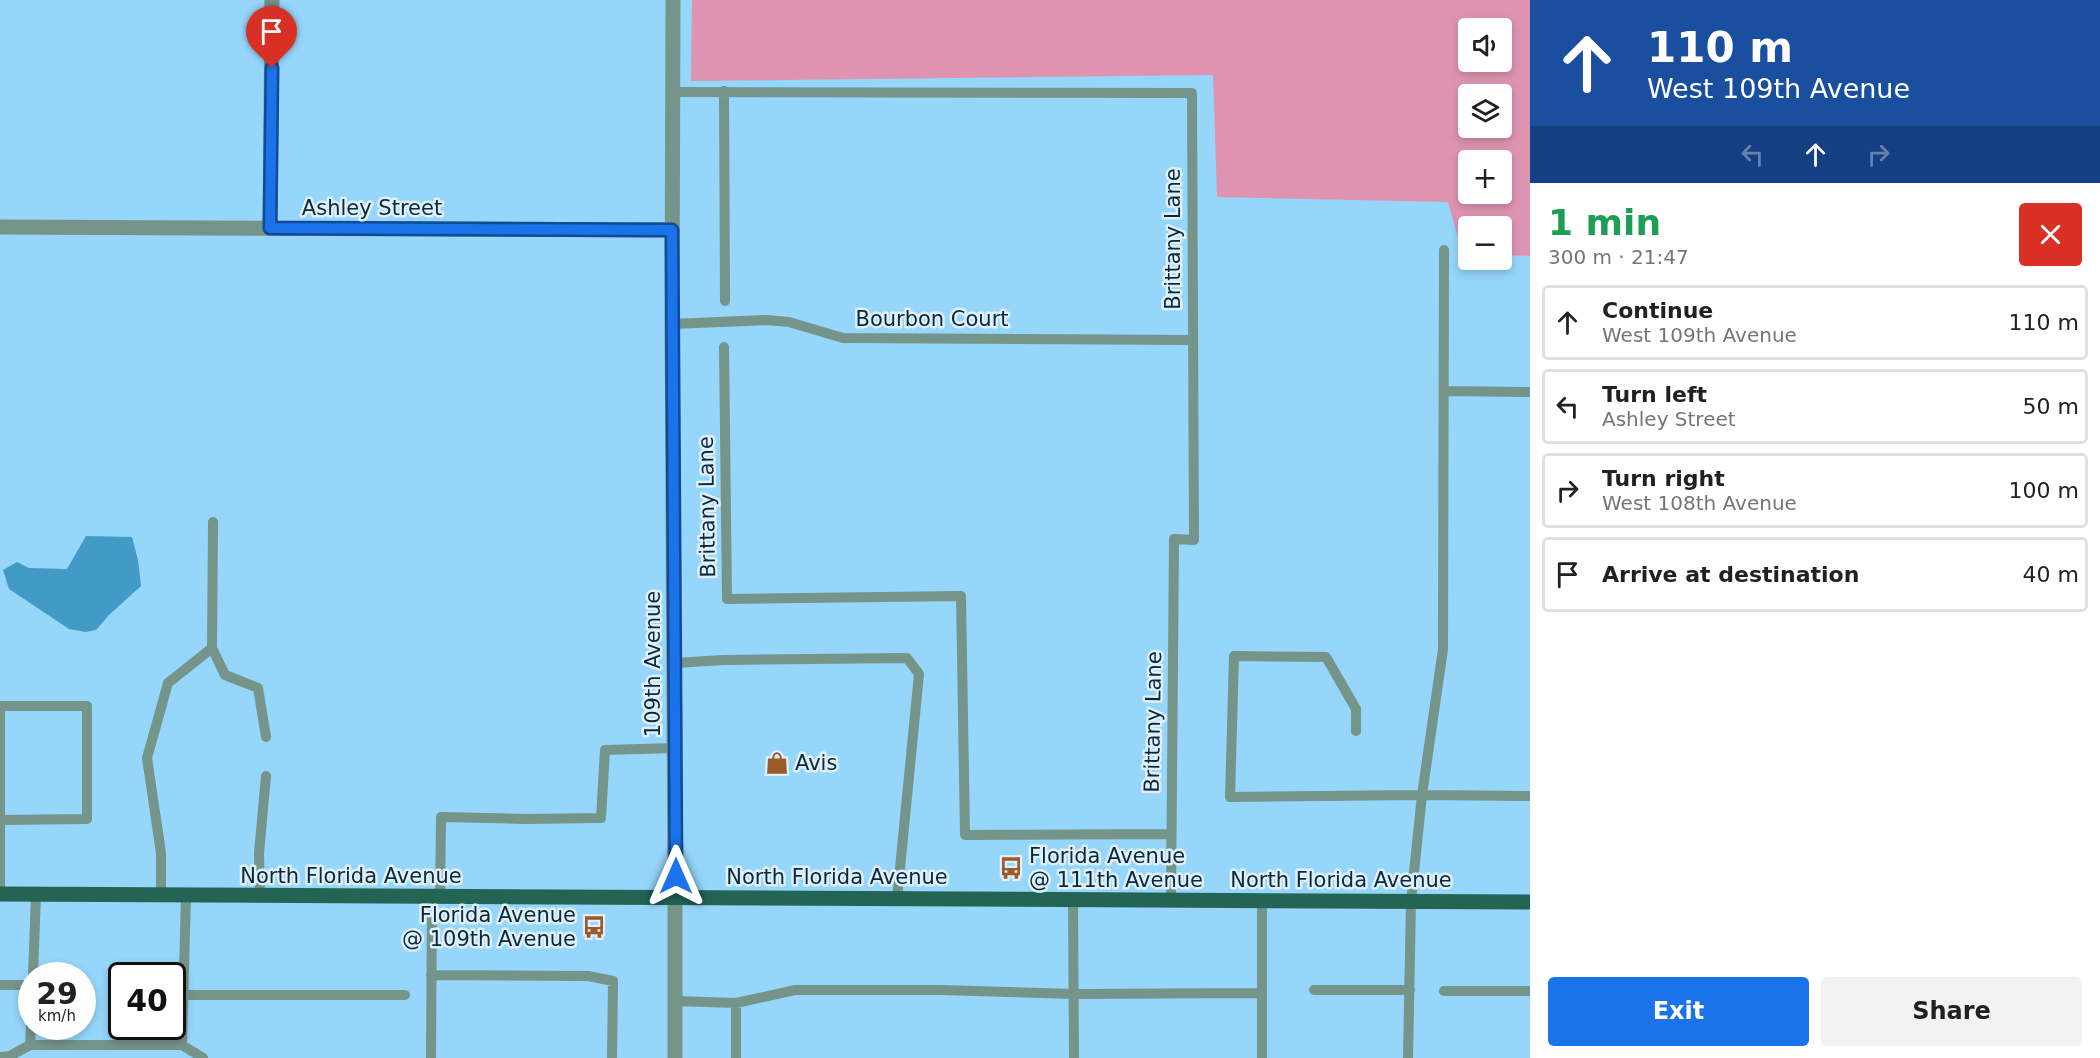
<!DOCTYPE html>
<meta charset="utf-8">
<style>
:root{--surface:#fff;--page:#f2f2f2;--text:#202124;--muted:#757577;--line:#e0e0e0;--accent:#1a73e8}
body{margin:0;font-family:"DejaVu Sans",sans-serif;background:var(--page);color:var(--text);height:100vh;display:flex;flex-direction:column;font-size:22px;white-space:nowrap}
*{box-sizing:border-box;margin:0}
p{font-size:20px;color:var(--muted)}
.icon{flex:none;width:33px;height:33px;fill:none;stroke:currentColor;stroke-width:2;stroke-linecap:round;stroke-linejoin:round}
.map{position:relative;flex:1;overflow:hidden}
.sheet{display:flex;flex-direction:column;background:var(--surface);width:570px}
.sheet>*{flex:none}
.guide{background:#1a4fa0;color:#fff;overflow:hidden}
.tools{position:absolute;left:1458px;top:18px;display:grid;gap:12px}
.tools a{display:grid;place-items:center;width:54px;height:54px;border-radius:6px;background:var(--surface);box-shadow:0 3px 9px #0003;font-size:30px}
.speed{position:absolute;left:18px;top:962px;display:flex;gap:12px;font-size:30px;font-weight:700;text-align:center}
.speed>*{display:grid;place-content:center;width:78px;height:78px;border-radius:50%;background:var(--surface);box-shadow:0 3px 9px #0003;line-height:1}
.speed small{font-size:15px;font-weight:400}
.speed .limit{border:3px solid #111;border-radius:9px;background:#fff;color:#111}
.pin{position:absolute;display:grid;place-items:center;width:51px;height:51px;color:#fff;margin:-62px -26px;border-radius:50% 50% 50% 0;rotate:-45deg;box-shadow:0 0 6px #0007}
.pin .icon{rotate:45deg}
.me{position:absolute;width:66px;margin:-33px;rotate:0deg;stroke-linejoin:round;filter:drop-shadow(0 0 4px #0008)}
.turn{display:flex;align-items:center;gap:21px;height:126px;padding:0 18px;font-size:27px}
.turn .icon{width:78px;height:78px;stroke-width:2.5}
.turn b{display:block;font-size:42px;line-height:51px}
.lanes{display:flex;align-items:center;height:57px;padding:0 18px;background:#0003;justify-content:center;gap:30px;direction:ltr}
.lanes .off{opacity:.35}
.round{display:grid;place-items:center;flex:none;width:63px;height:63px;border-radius:6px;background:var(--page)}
.summary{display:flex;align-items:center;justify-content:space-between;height:102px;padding:0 18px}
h1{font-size:36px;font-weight:800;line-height:45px;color:#1e9e55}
.primary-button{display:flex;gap:12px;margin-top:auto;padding:12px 18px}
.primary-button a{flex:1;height:69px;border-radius:6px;background:var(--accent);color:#fff;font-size:24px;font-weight:800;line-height:69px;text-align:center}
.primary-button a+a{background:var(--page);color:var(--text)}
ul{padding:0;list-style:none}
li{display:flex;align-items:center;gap:18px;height:75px;margin:0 12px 9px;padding:0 6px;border:3px solid var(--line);border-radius:6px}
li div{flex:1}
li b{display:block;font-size:22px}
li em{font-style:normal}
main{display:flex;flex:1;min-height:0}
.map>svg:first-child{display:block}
.green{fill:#de94b1;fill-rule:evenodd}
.water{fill:#429ac6}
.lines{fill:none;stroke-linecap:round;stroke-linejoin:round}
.service{stroke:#75948a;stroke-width:10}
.minor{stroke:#75948a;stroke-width:15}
.tertiary{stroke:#75948a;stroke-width:15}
.primary{stroke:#236454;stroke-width:15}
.route-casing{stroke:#114b97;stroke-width:15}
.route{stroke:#1a73e8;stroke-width:10}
.labels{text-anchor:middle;stroke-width:5;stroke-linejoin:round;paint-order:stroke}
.street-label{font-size:21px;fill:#0d2836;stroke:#def0fb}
.poi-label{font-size:21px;fill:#0d2836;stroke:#def0fb;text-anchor:start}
</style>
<main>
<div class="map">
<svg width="1530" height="1058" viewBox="0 0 1530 1058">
<rect width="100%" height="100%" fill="#96d6fb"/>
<!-- green -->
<path class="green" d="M692 0H1530V256L1502 255V226H1468V255H1463L1448 202 1217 197 1213 75 691 81ZM1468 28H1502V62H1468ZM1468 94H1502V128H1468ZM1468 160H1502V194H1468Z"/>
<!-- water -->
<path class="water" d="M86 536 132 537 138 560 141 586 109 615 96 630 86 632 69 629 9 589 3 570 17 562 29 568 67 569Z"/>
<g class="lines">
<!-- service -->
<path class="service" d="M724 91 725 301
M673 92 1192 93 1194 540 1174 539 1171 900
M672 324 767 320 789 322 843 338 1193 340
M724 347 727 599 961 596 965 835 1171 834
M1444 391 1530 392
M212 648 225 675 258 688 266 737
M675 663 723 660 907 658 919 674 897 899
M0 706V894
M1356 731V709L1326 657 1234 656 1230 797 1422 795 1530 796
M0 820 87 819V706H1
M161 896V853L147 758 168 683 212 648 213 522
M260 897 259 853 266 776
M440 897 441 817 526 819 601 818 605 750 675 748
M1073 899 1074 1058
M1262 901V1058
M33 975 36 895
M431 975 588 976 613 981 612 1058
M0 985H32
M1314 990H1410
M1444 991H1530
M184 995H405
M675 1001 736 1003 795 990H941L1074 994 1262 993
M30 1045 32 1005
M182 1045 186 896
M0 1057 10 1056 30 1045H182L203 1058
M431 1058 432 897
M736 1058V1003
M1408 1058 1411 901 1422 795 1443 649 1444 250"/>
<!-- minor -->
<path class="minor" d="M0 227 672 230
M270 228 272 0
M675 1058V897"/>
<!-- tertiary -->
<path class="tertiary" d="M673 0 672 324 675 897"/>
<!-- primary -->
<path class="primary" d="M0 894 1530 902"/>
</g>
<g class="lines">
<!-- route casing -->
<g class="route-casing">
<path id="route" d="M272 68 270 228 672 230 676 876"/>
</g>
<!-- route -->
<use href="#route" class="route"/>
</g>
<!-- icons -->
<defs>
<g id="shop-bare" transform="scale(1.8)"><path d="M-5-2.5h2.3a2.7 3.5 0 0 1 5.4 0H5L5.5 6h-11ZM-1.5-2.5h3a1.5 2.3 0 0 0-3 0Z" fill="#9d5a29" stroke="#def0fb" stroke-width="2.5" paint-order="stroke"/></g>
<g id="bus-bare" transform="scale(1.8)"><path d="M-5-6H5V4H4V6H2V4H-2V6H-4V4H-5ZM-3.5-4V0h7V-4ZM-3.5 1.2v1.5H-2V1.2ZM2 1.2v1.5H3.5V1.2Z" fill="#9d5a29" stroke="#def0fb" stroke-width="2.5" paint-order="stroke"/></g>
</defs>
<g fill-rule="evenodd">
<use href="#shop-bare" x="777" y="763"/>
<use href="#bus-bare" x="1011" y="868"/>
<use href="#bus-bare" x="594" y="927"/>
</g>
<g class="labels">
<!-- street labels -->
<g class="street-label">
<text x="372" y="215">Ashley Street</text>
<text transform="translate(1173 239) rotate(-90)" y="7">Brittany Lane</text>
<text x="932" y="326">Bourbon Court</text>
<text transform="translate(707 507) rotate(-91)" y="7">Brittany Lane</text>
<text transform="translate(653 664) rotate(-90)" y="7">109th Avenue</text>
<text transform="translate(1153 722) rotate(-89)" y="7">Brittany Lane</text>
<text x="351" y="883">North Florida Avenue</text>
<text x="837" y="884">North Florida Avenue</text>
<text x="1341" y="887">North Florida Avenue</text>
</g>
<!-- poi labels -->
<g class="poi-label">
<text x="795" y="770">Avis</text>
<text x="1029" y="863">Florida Avenue<tspan x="1029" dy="24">@ 111th Avenue</tspan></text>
<text x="576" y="922" text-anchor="end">Florida Avenue<tspan x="576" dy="24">@ 109th Avenue</tspan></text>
</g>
</g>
</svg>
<div class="tools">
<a><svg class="icon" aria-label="sound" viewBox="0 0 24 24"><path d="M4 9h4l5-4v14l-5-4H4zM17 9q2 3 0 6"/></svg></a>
<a><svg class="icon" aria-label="layers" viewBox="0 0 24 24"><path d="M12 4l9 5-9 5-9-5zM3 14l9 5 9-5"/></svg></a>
<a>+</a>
<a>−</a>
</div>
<div class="speed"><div>29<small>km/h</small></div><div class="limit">40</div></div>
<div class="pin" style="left:272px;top:68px;background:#d93025"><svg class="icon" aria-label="arrive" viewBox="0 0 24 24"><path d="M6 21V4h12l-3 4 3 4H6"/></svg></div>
<svg class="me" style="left:676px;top:876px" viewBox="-20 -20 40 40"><path d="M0-17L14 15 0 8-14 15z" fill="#1a73e8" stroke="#fff" stroke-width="4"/></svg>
</div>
<section class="sheet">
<div class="guide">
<div class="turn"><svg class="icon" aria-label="ahead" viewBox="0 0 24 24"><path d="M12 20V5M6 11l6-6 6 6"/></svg><div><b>110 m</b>West 109th Avenue</div></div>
<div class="lanes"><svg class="icon off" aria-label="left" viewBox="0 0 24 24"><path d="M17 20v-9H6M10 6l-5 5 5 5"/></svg><svg class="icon" aria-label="ahead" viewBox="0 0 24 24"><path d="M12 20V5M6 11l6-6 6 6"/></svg><svg class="icon off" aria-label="right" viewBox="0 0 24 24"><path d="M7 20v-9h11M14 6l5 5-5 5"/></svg></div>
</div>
<div class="summary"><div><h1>1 min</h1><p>300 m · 21:47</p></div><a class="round" style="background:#d93025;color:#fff"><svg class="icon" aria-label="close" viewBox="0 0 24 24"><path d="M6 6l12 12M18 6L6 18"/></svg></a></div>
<ul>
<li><svg class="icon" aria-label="ahead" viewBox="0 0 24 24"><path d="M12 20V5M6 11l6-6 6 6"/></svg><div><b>Continue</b><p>West 109th Avenue</p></div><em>110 m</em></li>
<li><svg class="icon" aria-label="left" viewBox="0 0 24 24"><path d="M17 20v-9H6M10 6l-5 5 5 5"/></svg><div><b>Turn left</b><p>Ashley Street</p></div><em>50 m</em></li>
<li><svg class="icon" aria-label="right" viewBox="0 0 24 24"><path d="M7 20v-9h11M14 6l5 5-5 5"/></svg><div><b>Turn right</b><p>West 108th Avenue</p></div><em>100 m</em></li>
<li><svg class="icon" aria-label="arrive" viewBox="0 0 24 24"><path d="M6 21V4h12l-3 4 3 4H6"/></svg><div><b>Arrive at destination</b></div><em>40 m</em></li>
</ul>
<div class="primary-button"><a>Exit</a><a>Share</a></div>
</section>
</main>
